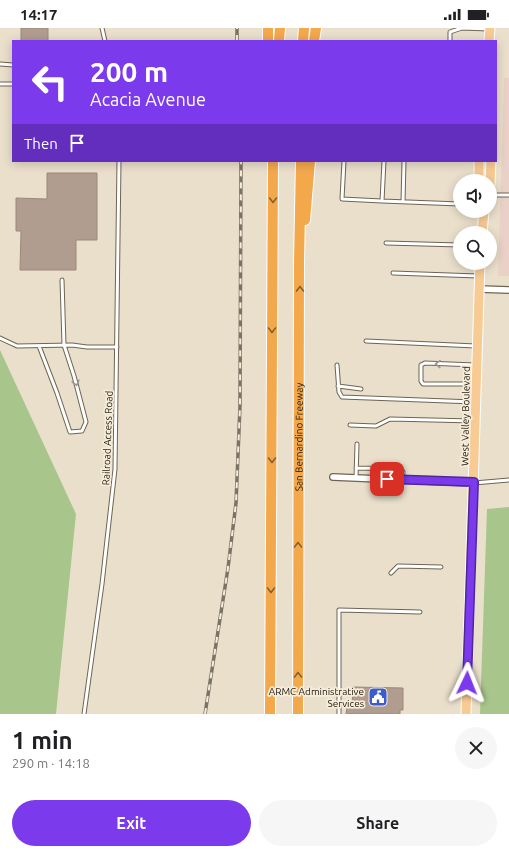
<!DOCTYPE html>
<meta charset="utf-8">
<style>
:root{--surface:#fff;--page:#f6f6f6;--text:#202124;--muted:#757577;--accent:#7c3aed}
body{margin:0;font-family:Ubuntu,sans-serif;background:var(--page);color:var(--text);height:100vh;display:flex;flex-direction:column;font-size:15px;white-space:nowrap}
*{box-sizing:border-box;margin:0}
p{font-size:13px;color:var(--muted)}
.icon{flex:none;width:22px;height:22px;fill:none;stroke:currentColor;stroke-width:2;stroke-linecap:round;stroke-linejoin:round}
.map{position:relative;height:686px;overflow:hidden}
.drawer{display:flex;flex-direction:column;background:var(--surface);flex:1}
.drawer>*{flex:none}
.banner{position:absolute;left:12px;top:12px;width:485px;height:122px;border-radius:0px;box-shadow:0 2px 10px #0003;background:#7c3aed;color:#fff;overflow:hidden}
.tools{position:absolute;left:453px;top:146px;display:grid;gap:8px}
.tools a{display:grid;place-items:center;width:44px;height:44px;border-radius:50%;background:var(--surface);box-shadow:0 2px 10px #0003;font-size:20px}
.pin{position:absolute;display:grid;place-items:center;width:34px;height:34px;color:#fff;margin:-17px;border-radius:8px;box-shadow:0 2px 6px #0006}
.me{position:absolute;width:44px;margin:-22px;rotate:2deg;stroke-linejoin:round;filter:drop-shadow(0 0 3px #0008)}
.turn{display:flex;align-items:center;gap:14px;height:84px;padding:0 12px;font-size:18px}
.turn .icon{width:52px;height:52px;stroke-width:2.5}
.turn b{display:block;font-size:28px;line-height:34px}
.then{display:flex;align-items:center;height:38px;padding:0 12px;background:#0003;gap:8px;font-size:15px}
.round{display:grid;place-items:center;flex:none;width:42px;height:42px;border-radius:21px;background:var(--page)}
.summary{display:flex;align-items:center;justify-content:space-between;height:68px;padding:0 12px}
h1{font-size:24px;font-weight:700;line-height:30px}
.cta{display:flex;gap:8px;margin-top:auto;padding:8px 12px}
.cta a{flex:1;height:46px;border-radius:24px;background:var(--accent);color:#fff;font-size:16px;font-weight:700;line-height:46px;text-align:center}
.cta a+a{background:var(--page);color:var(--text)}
.status{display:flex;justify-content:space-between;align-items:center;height:28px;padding:0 20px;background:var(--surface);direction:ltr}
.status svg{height:11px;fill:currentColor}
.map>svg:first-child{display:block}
.industrial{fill:#e9d1c7}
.green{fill:#a8c68b}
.building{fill:#b09d90;stroke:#9a887b}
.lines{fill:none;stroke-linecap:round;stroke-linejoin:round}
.service-casing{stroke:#6e6453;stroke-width:5}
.minor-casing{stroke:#6e6453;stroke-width:8}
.primary-casing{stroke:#fff;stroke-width:11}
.motorway-casing{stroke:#fff;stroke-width:12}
.service{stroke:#fff;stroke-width:3}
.minor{stroke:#fff;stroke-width:5.5}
.primary{stroke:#f8cb94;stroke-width:9}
.motorway{stroke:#f3a84c;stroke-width:10}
.rail-casing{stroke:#7a7366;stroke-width:3.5}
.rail{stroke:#f7ecd8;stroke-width:2;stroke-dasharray:6;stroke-linecap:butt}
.oneway{stroke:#88602e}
.oneway2{stroke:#999794}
.route-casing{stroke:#51269a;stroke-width:10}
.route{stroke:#7c3aed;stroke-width:7}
.labels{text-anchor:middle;stroke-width:3.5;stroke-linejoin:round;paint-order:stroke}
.street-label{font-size:10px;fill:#1c1811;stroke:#f7ecd8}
.poi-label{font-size:10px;fill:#1c1811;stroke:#f7ecd8;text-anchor:end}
</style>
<div class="status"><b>14:17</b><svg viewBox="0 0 49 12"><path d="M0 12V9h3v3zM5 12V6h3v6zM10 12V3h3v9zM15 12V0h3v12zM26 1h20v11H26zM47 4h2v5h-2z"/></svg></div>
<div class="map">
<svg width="509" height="686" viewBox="0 0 509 686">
<rect width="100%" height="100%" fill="#eadfcb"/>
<!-- industrial -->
<path class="industrial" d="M504 50H509V248H498Z"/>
<!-- green -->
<path class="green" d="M0 322 76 486 56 686H0Z
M509 479V686H480L487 481Z"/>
<!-- building -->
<path class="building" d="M21 0H48V13H21Z
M47 145H97V212H76V242H20L21 203H16V170L47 171Z
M353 659 403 660V682H400V686H346L347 679H352Z"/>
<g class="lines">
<!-- service casing -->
<g class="service-casing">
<path id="service" d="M102 0 105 13
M450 13V4L462 0 488 1
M0 36 13 37
M0 56H13
M344 133 342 171 382 173
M384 133 382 173 460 176
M490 167H509
M403 174 404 133
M386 215 460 217
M393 245 478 248
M0 310 17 318 72 317 87 319H117
M366 313 476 318
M39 318 57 365 70 404 82 403 86 394 74 348 64 317 62 252
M337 337 339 364 342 369 474 374
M475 356H423L421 353V337L425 335 475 337
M338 358 361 361
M350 397 376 398 390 391 474 393
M356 440 401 441 403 444 402 452
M356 450 357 416
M474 455 509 452
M391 545 398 538 441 539
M84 686 102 556 115 441 119 133
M339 686V582L420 584"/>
</g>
<!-- minor casing -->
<g class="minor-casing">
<path id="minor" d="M479 261 509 262
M333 449 474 455"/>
</g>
<!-- primary casing -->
<g class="primary-casing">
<path id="primary" d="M489 13 490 0
M479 133V153
M490 156 491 133
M482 205 484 183
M466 686 480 235"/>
</g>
<!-- motorway casing -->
<g class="motorway-casing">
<g id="motorway">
<path d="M268 13V0"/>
<path d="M279 13 280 0"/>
<path d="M303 13 304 0"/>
<path d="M314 13 316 0"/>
<path d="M305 192 310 133"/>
<path d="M270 686 273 133"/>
<path id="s1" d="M298 686 299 235 301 133"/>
</g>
</g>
<!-- service -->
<use href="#service" class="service"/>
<!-- minor -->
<use href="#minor" class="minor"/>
<!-- primary -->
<use href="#primary" class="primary"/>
<!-- motorway -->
<use href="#motorway" class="motorway"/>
<!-- rail casing -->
<g class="rail-casing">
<path id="rail" d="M237 13V0
M205 686 228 540 236 475 240 378 241 133"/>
</g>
<!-- rail -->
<use href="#rail" class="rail"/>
</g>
<!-- one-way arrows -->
<defs><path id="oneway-chevron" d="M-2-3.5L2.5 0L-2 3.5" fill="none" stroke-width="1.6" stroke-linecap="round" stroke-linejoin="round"/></defs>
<g class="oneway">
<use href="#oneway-chevron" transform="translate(273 172) rotate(90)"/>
<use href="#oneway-chevron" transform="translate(300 261) rotate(-91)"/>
<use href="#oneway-chevron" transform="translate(272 302) rotate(90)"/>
<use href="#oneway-chevron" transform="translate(272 432) rotate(90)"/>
<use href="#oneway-chevron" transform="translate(298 517) rotate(-90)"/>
<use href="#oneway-chevron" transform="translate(271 562) rotate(90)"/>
<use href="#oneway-chevron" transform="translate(298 647) rotate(-90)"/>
</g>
<g class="oneway2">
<use href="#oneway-chevron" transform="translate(438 336) rotate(-178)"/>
<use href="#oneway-chevron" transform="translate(76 355) rotate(75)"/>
</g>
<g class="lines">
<!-- route casing -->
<g class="route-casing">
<path id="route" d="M387 451 474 454 467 655"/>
</g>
<!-- route -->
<use href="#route" class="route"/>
</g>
<!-- icons -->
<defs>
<g id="civic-square" transform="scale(1)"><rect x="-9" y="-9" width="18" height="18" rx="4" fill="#3a5cce" stroke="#f7ecd8"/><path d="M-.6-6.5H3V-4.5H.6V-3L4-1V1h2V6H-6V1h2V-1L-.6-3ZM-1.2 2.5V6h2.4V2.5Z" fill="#fff"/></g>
</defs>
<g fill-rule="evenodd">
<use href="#civic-square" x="378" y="669"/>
</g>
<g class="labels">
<!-- street labels -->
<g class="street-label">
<text transform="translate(465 388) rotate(-89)" y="4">West Valley Boulevard</text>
<text dy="4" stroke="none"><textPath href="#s1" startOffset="277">San Bernardino Freeway</textPath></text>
<text transform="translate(107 410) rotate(-88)" y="4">Railroad Access Road</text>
</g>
<!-- poi labels -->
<g class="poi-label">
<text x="364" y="667">ARMC Administrative<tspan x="364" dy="12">Services</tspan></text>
</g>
</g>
</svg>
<div class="tools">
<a><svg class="icon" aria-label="sound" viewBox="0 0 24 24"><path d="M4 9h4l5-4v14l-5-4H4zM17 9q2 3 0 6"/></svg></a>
<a><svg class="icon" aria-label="search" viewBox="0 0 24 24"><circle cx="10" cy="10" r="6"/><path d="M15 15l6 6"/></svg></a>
</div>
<div class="pin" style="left:387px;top:451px;background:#d93025"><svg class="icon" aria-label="arrive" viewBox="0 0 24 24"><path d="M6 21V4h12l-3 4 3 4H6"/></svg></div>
<svg class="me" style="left:467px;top:655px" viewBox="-20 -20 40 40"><path d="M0-17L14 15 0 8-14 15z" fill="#7c3aed" stroke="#fff" stroke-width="4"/></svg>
<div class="banner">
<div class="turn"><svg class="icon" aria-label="left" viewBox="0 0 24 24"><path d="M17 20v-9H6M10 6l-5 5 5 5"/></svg><div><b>200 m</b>Acacia Avenue</div></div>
<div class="then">Then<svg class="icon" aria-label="arrive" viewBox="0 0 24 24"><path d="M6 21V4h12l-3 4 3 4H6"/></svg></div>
</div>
</div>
<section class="drawer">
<div class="summary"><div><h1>1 min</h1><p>290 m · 14:18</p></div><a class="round"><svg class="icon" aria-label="close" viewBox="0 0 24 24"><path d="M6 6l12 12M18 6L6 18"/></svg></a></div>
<div class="cta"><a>Exit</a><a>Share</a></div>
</section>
